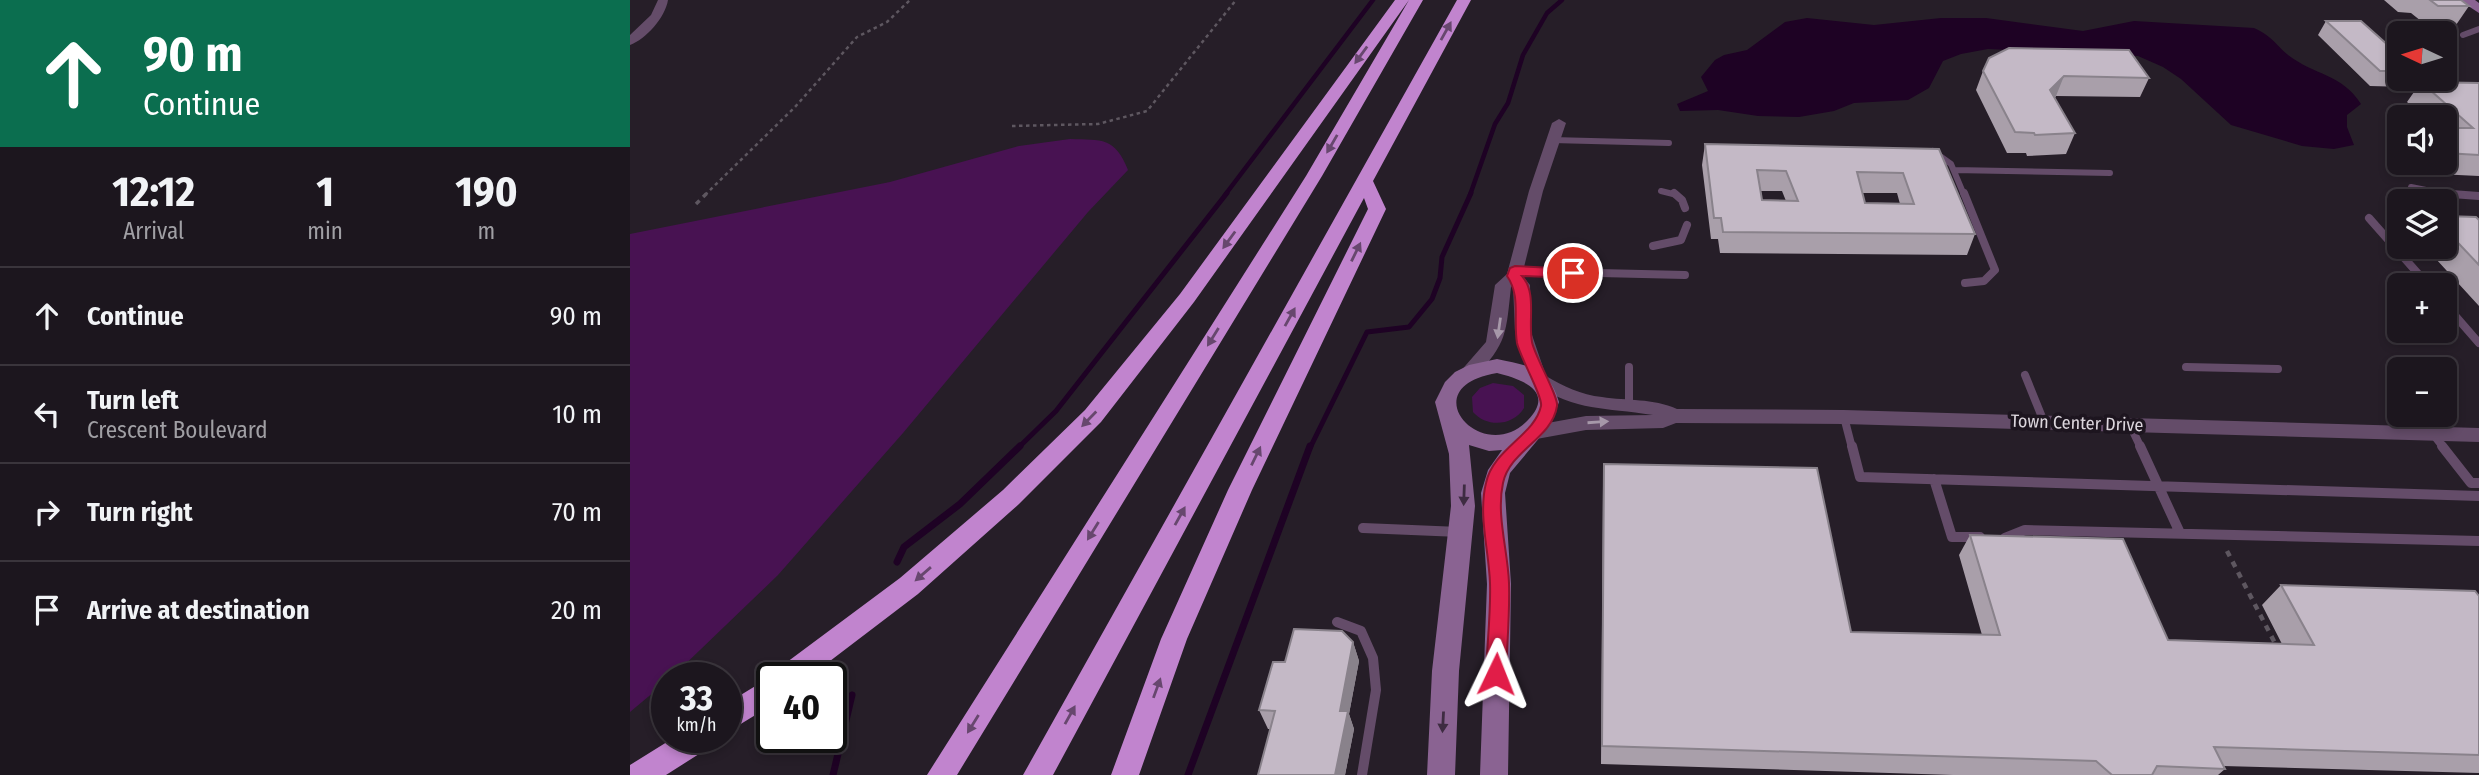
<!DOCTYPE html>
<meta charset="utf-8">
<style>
:root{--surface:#1c161e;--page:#29232b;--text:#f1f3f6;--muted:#a09fa4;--line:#3a353c}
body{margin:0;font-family:"Fira Sans Condensed",sans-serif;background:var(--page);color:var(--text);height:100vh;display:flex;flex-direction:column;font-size:26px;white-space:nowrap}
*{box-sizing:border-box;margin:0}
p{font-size:23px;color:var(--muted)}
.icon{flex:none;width:38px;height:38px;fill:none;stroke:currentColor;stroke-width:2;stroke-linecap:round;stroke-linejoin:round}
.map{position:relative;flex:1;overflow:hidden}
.drawer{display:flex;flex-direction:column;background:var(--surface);width:630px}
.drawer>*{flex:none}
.top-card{background:#0b6e4f;color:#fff;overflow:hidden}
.needle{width:46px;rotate:274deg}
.fabs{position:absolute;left:1757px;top:21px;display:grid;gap:14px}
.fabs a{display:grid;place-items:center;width:70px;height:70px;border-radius:10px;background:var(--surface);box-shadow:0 4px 10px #0003,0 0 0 2px var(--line);font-size:35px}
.speed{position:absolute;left:21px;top:662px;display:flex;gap:14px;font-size:35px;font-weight:700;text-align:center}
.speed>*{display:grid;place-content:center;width:91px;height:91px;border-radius:50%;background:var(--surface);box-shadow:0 4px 10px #0003,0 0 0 2px var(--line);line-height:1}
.speed small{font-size:18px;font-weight:400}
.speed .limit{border:4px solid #111;border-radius:10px;background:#fff;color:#111}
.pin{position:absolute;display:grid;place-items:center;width:60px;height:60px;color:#fff;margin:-30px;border:4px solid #fff;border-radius:50%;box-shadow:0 2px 7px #0007}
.me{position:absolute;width:77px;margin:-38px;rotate:2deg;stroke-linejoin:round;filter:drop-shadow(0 0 5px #0008)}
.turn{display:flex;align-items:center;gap:24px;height:147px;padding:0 28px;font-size:32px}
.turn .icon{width:91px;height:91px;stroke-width:2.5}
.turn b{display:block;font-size:49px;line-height:60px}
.eta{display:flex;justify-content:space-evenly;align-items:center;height:119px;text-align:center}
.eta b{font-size:42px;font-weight:700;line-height:49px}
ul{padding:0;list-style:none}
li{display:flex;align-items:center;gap:21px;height:98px;padding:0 28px;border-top:2px solid var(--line)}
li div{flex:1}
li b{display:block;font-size:26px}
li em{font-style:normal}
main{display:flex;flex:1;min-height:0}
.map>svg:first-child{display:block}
.green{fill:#481252}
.water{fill:#1e0224}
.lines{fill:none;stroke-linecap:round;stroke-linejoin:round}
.stream-far2{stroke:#1e0224;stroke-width:4.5}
.stream-far1{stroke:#1e0224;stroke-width:5}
.stream{stroke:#1e0224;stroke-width:7}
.path-far2{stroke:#5e5760;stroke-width:2.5;stroke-dasharray:3.5 3.5;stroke-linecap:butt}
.path-far1{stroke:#5e5760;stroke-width:3.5;stroke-dasharray:5 5;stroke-linecap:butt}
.path{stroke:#5e5760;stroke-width:4.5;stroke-dasharray:6 6;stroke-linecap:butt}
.lane-far2{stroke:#644c69;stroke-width:6}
.lane-far1{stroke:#644c69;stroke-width:8}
.lane{stroke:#644c69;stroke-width:10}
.street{fill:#644c69;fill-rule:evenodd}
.secondary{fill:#8a6392;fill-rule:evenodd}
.highway{fill:#c184ce;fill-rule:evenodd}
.wall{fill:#a99faa;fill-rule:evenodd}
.shaded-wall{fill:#89828b}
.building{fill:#c4b9c6;stroke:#89828b;stroke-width:2;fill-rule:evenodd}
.oneway{fill:#67476e}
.oneway2{fill:#a698a9}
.oneway3{fill:#3e2c42}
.route{fill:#e11d48;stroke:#92132f;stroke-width:2}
.labels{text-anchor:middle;stroke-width:7;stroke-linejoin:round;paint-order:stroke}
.street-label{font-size:18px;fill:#dcd6dd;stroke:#1d151f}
</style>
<main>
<section class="drawer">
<div class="top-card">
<div class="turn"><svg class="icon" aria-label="ahead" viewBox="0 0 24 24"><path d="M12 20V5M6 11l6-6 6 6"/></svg><div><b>90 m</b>Continue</div></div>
</div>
<div class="eta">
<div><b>12:12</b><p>Arrival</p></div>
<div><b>1</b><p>min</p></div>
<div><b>190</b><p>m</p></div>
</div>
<ul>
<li><svg class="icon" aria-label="ahead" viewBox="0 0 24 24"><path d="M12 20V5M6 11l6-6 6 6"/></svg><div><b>Continue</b></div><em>90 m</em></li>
<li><svg class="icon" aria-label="left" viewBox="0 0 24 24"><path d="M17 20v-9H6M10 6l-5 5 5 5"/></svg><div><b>Turn left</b><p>Crescent Boulevard</p></div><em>10 m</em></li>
<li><svg class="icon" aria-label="right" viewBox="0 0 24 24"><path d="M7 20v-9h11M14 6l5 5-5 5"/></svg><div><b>Turn right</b></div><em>70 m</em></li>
<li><svg class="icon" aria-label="arrive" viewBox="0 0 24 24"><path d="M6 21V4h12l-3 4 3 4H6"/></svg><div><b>Arrive at destination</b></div><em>20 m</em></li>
</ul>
</section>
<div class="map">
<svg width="1849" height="775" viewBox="0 0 1849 775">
<rect width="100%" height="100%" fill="#261e28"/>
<!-- green -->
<path class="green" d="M440 139C472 140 485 137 498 170L458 212 273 433 148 575 45 674 37 677V681L0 712V234L260 182 389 146Z
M863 383 883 386 894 395V408C883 426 857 428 843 412L842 397 850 388Z"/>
<!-- water -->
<path class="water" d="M1177 18 1244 25 1311 18H1356L1453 31 1504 21 1624 28C1642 36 1644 43 1658 55 1684 75 1712 74 1731 104L1717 115V127L1724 145 1704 149 1672 146 1601 125 1551 79 1533 67 1508 56 1358 49 1331 54 1313 61 1299 88 1278 100 1224 103 1204 111 1169 117 1128 116 1088 110 1050 111 1047 104 1078 91 1071 77 1085 60 1094 55 1117 50 1155 22Z"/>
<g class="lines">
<!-- stream-far2 -->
<path class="stream-far2" d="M595 195 743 0
M840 195 865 124 878 103 893 55 917 13 932 0"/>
<!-- stream-far1 -->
<path class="stream-far1" d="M388 448 426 411 597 193
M680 448 737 332 779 327 802 299 810 278 812 257 841 193"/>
<!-- stream -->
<path class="stream" d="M267 562 274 547 330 504 390 446
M203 775 222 695
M558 775 680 446"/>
<!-- path-far2 -->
<path class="path-far2" d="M382 126 468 124 517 111 606 0
M75 195 165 107 227 37 257 22 280 0"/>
<!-- path-far1 -->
<path class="path-far1" d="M66 204 77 193"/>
<!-- path -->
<path class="path" d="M1597 551 1647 647"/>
<!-- lane-far2 -->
<path class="lane-far2" d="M1833 35 1849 29
M922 140 1039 143
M1303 151 1321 164 1334 195
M1324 170 1480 173
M1781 187 1821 195
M1031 191 1047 195"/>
<!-- lane-far1 -->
<path class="lane-far1" d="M1044 193 1052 200 1055 208
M1334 193 1365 270 1354 281 1335 283
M1808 193 1849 196
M1739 218 1798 285
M1023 246 1051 240 1057 225
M885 271 1055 275
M1815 304 1849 343
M999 367V406
M1556 367 1648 369
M1764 371H1769
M1395 375 1414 422
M1214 417 1222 448
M1500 425 1511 448
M1803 434 1814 448"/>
<!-- lane -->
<path class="lane" d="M1222 446 1230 477 1849 496
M1510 446 1550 533
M1812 446 1841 483H1849
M1304 479 1322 537H1350
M733 528 830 532
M1375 538 1395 530 1849 541
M707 622 731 631 743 658 746 690 732 775"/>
<!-- street -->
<path class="street" d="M28 0H38C35 18 16 39 0 45V35L21 15Z
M929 119 936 123 913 191 892 275 900 285 901 332 916 376C933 386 951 395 972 397 997 401 1023 398 1047 409L1214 410 1849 428V442L1214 424 1046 423 1033 428 956 430 901 440 895 438 892 433 895 428 901 426 956 416 1023 415C973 407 949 412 903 384L885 332 883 285 881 287C876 331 878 344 844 377H832L829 373 856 342 865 285 877 274 899 191 922 123Z"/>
<!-- secondary -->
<path class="secondary" d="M1829 0H1845L1849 3V13Z
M867 359C899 366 919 367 929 402L921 424 880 473 875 493 881 584 878 775H850L857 584 851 493 858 470 872 450 859 451 839 445 845 506 829 671 825 775H797L802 671 821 506 819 454 805 402 815 382 825 372 839 365ZM867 373C891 379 926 391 898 420 853 468 780 387 867 373Z"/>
<!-- highway -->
<path class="highway" d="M765 0H779L564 302 471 422 389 504 288 594 179 677H145L149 668 270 578 373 490 455 410 550 294Z
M779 0H793L692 176 327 775H297L676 176Z
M827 0H841L743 181 756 209 622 490 557 639 509 775H481L531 639 598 490 738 209 734 198 423 775H393Z
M142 676 144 677H142V705L96 733V704Z
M45 737H84L80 747 36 775H0V765Z"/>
</g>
<!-- wall -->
<path class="wall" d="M1754 0H1831L1839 6 1826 25H1796L1781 13 1768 12Z
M1696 21 1769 55V79H1783L1777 87 1740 86 1688 35Z
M1353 71 1519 78 1510 97 1426 96 1425 98 1445 133 1436 154 1397 156 1396 153H1377L1346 90Z
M1791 82 1849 83V176L1786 173 1776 163H1815V117H1794L1777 102Z
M1075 144 1309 149 1345 234 1337 255 1090 253 1088 239H1081L1072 165ZM1131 191H1152L1156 201 1132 200ZM1232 193H1267L1270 204 1235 203Z
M1769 144V156L1764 151Z
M1815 216 1849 220V306L1795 247H1815Z
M974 464 1221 632 1352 635 1329 555 1340 535 1538 640 1652 644 1632 605 1651 585 1849 596V773L1593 766 1595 769 1588 775H1323L971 764 973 485Z
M723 642 729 661 719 714 724 729 715 775H628L640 729H638L629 710 655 662Z"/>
<!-- shaded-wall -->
<path class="shaded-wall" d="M1434 76 1426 96 1412 110 1420 90Z
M723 642 729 661 719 714 724 729 715 775H705L710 711Z"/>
<!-- building -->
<path class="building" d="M1800 0H1831L1839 6H1808Z
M1696 21H1731L1769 55V71H1750Z
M1379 48 1499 50 1519 78 1434 76 1420 90 1445 133 1405 135 1404 133 1385 132 1353 71 1359 58Z
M1791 82 1849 83V155L1815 153V128H1843Z
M1075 144 1309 149 1345 234 1093 232 1091 218H1084ZM1127 170 1156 171 1168 201 1132 200ZM1227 172 1273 173 1284 204 1235 203Z
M1815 216 1846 217 1849 220V265L1815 229Z
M974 464 1187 468 1221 632 1370 635 1340 535 1493 539 1538 640 1684 645 1651 585 1845 591 1849 596V755L1584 747 1595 769 1527 766 1522 775H1482L1466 761 972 746Z
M664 629 712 631 723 642 710 711H718L705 775H628L645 711 629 710 643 662H655Z"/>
<!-- one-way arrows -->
<defs><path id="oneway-solid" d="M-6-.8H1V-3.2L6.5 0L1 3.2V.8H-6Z" transform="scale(1.75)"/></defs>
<g class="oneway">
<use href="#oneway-solid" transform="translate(816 31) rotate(-61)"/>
<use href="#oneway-solid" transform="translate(731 55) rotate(126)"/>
<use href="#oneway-solid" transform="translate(702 144) rotate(120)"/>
<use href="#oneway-solid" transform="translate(599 240) rotate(126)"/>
<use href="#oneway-solid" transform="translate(726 252) rotate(-64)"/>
<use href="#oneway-solid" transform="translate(660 317) rotate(-61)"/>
<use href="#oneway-solid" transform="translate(583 337) rotate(122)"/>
<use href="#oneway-solid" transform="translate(459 419) rotate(134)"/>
<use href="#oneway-solid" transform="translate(626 456) rotate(-64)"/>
<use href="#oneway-solid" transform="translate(550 516) rotate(-61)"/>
<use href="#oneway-solid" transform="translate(463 531) rotate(122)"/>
<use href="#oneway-solid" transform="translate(293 574) rotate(139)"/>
<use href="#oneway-solid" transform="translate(527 688) rotate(-70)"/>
<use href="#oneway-solid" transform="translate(440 715) rotate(-61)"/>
<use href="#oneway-solid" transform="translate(343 724) rotate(122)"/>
</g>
<g class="oneway2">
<use href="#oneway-solid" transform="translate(869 328) rotate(98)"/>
<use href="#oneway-solid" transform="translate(968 422) rotate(-4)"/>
</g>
<g class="oneway3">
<use href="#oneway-solid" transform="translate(834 495) rotate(92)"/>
<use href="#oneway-solid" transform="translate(813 722) rotate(93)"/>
</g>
<!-- route -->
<path class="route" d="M885 266 943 269 950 273 943 278 892 276C907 293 898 320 902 342 905 357 929 397 927 406 922 439 880 450 873 483 866 515 878 551 879 583 880 613 877 644 876 674L873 680 866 683 859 680 856 674C857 644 861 613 860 583 859 551 848 515 856 483 863 449 905 435 911 406 913 397 890 357 887 343 883 319 891 296 877 276L880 268Z"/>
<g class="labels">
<!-- street labels -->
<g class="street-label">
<text transform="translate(1447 423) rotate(2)" y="6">Town Center Drive</text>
</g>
</g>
</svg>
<div class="fabs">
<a><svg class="needle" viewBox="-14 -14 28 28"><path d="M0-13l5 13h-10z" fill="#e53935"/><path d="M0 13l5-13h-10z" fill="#a09fa4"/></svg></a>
<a><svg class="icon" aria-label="sound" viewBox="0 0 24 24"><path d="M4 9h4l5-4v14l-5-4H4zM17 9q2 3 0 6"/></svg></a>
<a><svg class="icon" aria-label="layers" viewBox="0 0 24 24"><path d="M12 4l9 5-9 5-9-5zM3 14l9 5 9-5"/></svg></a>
<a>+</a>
<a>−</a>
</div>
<div class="speed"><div>33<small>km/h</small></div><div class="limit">40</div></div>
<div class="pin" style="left:943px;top:273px;background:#d93025"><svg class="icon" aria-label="arrive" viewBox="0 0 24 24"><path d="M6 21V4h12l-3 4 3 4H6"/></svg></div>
<svg class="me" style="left:866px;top:674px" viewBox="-20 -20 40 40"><path d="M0-17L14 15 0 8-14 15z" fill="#e11d48" stroke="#fff" stroke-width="4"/></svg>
</div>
</main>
